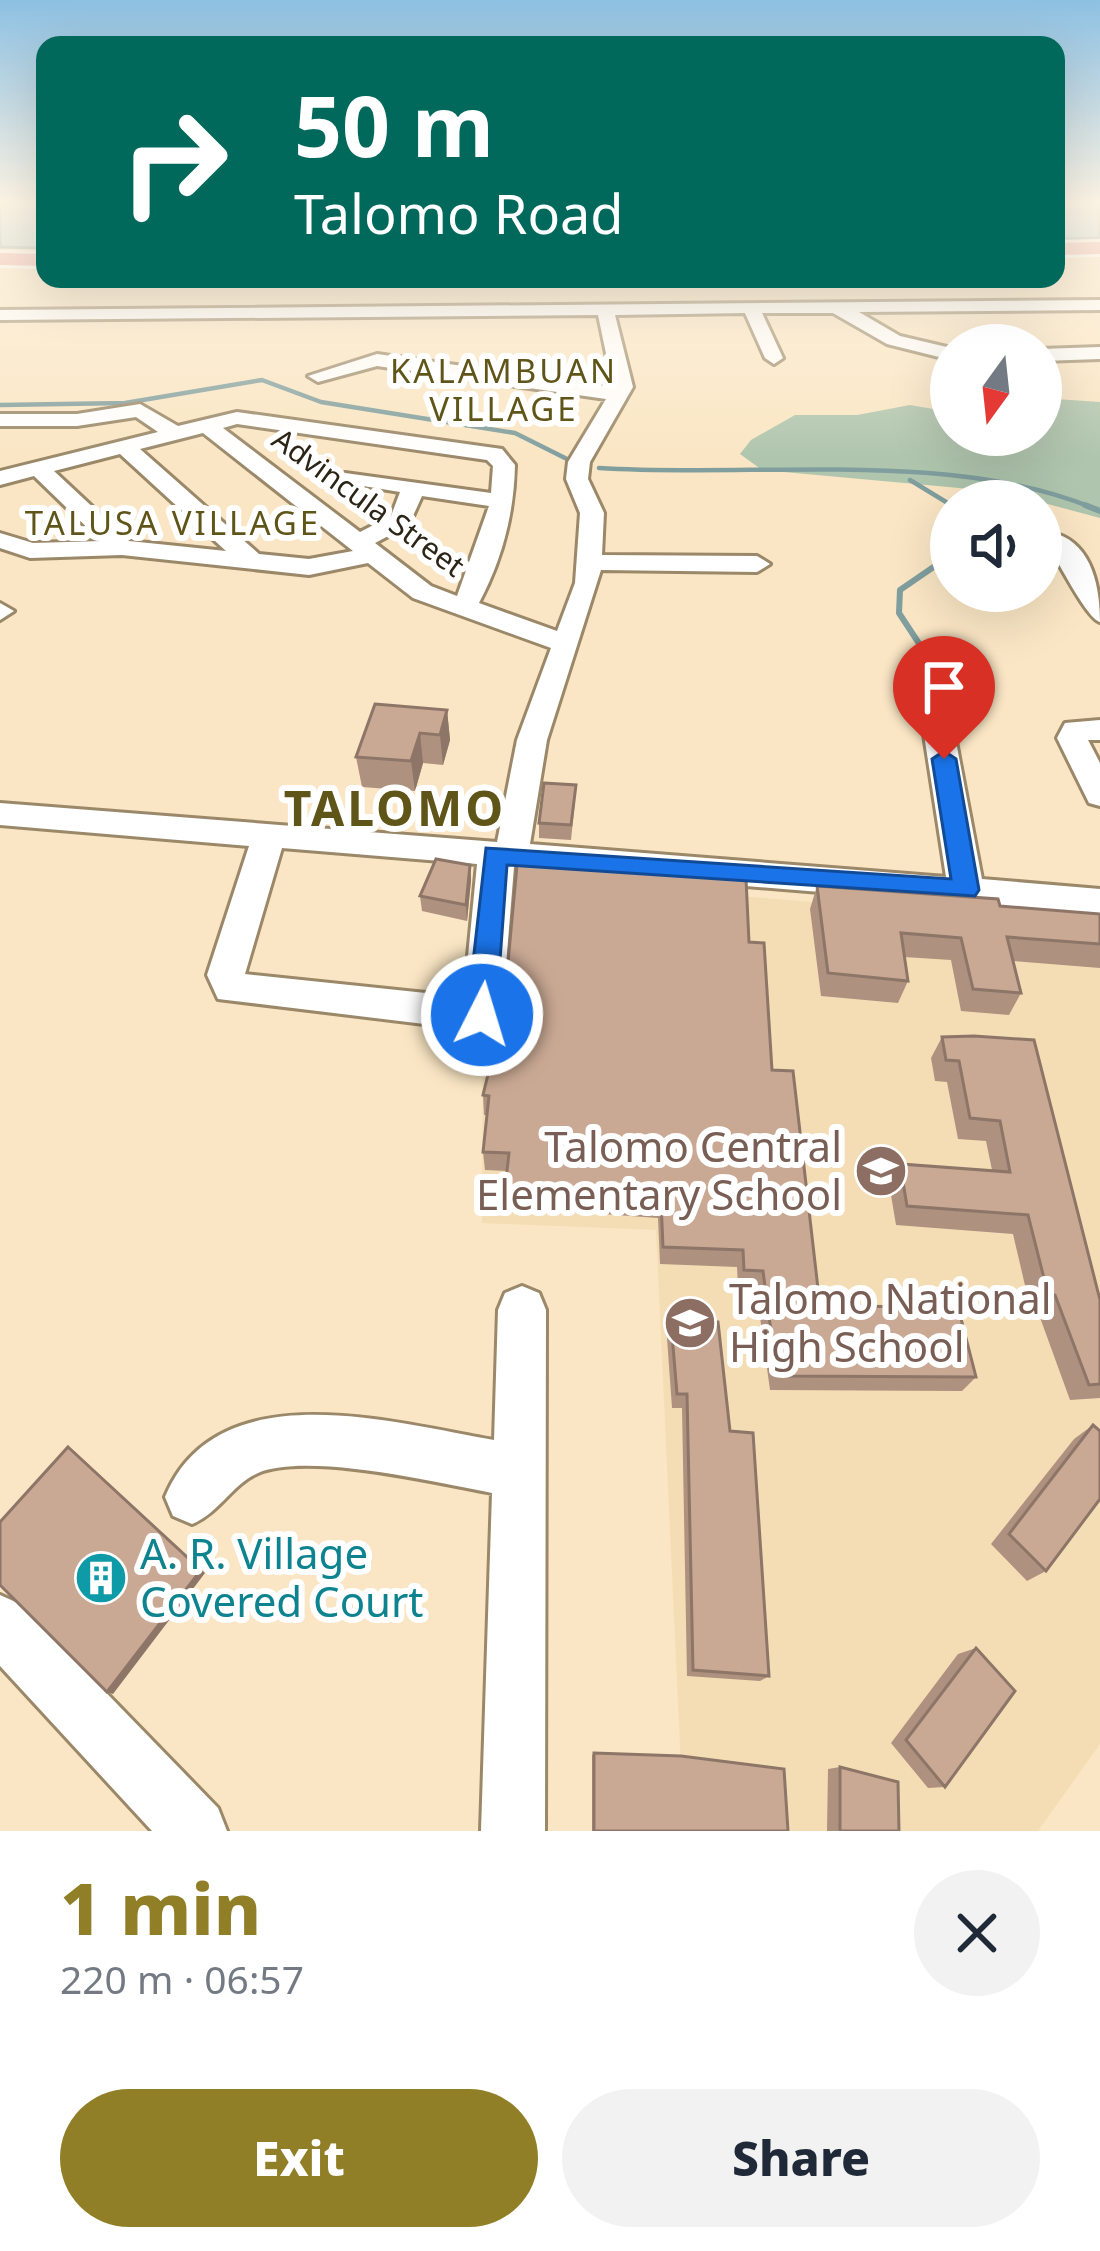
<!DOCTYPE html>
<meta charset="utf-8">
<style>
:root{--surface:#fff;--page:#f2f2f3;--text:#1f2937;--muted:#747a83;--accent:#907f26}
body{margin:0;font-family:"Noto Sans",sans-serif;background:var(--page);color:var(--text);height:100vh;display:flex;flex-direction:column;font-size:45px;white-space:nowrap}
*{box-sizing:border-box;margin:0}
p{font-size:39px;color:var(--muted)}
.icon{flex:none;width:66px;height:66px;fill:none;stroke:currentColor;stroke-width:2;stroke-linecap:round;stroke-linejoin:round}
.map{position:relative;height:1831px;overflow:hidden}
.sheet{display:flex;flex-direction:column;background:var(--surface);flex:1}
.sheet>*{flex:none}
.guide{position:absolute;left:36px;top:36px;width:1029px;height:252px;border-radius:24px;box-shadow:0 12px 48px #0002;background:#00695c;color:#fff;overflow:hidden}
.needle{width:78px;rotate:195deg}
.tools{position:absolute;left:930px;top:324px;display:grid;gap:24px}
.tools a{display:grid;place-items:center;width:132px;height:132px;border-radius:50%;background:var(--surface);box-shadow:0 12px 48px #0002;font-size:60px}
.pin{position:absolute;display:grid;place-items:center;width:102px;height:102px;color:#fff;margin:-123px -51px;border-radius:50% 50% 50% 0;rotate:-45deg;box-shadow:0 0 12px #0007}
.pin .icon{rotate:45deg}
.me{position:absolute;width:132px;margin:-66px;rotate:5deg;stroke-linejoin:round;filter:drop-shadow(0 0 9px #0008)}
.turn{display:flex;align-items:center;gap:42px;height:252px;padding:0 60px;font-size:54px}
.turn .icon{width:156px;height:156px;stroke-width:2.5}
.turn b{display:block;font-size:84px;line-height:102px}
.round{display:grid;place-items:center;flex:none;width:126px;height:126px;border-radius:63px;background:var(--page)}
.head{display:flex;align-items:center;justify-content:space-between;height:204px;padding:0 60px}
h1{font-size:72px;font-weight:800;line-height:90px;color:var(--accent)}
.primary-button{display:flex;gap:24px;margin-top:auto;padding:24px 60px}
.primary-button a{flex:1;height:138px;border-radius:72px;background:var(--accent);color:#fff;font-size:48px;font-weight:800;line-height:138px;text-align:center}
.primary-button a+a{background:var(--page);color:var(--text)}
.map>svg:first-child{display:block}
.built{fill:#f4ddb4}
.green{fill:#afc5ad}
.water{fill:#a4d2d8;stroke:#809e9e;stroke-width:3}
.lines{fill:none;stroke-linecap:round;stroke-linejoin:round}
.stream-far1{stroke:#809e9e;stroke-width:4.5}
.stream{stroke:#809e9e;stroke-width:6}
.minor-casing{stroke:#9a8869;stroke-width:6}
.major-casing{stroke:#fff;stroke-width:6}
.minor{fill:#fff;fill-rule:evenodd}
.major{fill:#ed9d9a;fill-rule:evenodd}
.wall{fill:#ae917f}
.shaded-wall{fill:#8d7668}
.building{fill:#caa994;stroke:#8d7668;stroke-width:3}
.route{fill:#1a73e8;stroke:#114b97;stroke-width:3}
.labels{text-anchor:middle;stroke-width:12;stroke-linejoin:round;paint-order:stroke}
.far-street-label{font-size:30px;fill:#2b2417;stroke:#fff}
.far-neighbourhood-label{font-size:33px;letter-spacing:3px;fill:#605518;stroke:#fff}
.near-education-label{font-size:42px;fill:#785e54;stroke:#fff;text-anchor:end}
.near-culture-label{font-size:42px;fill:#0d838f;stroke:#fff;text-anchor:start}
.district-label{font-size:48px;font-weight:bold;letter-spacing:3px;fill:#605518;stroke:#fff}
</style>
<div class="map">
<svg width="1100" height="1831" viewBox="0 0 1100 1831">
<rect width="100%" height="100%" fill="#fae6c4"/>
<!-- built -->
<path class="built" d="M500 876 1100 926V1744L1038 1831H684L656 1230 482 1223 483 1019Z"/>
<!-- green -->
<path class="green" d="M1041 398 1100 402V518L1003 492 762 470 740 454 751 440 795 415H857L910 405 951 412V435H1041Z"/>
<!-- water -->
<path class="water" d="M0 203H45V248L0 247Z
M1056 203H1100V238L1056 239Z"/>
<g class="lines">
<!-- stream-far1 -->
<path class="stream-far1" d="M0 405 125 403 262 380 321 402 515 433 571 461
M599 468C753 478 950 449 1093 508
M910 480 951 505"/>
<!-- stream -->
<path class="stream" d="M1085 505 1100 511
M922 648 899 613 900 590 951 555"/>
<!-- minor casing -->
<g class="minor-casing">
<path id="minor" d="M1100 300V310L859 312 900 336 951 348V360L887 344 833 313H762L783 358 774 364 765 358 745 313 615 315 633 387 590 462 588 479 604 513 602 555 757 556 770 564 757 572 601 570 547 740 530 844 946 877 921 715 936 706 951 715 982 879 1100 889V915L514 867 502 1015 496 1026 482 1031 218 999 207 975 249 846 0 825V803L497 842 517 740 551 648 413 598 368 563 309 575 122 555 30 558 0 548V533L33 543 101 541 34 476 0 485V471L158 432 136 417 77 426H0V414H77L140 404 178 426 237 412 502 449 515 465C514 514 502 560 479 603L557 631 575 583 580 513 566 479 568 462 606 399 377 366 318 382 308 376 377 354 613 387 598 315 0 320V310ZM237 424 487 460 493 466 491 493 345 473V483L400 492 391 516 360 532 223 428ZM203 433 353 551 309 559 259 554 140 449ZM120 454 226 551 129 541 54 471ZM422 496 489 506 457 596 431 586 375 543 409 525ZM282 848 477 864 464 997 245 974Z
M1100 347V359L1041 361V349Z
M1057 534C1093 546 1100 589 1100 622 1086 618 1057 558 1045 541Z
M0 603 14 611 0 620Z
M1100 720V740H1088L1100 763V806L1089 803 1057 738 1065 723Z
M522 1286 539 1293 546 1310 545 1831H481L492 1493C438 1483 308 1452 258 1473 232 1484 219 1513 192 1524L173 1516 165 1497C217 1371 393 1423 494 1440L498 1310 505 1293Z
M0 1595 20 1604 218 1808 227 1831H152L0 1666Z"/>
</g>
<!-- major casing -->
<g class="major-casing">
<path id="major" d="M1100 242V254L1056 255V243Z
M0 253 45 254V266L0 265Z"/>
</g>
<!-- minor -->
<use href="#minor" class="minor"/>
<!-- major -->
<use href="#major" class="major"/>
</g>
<!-- wall -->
<path class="wall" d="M447 710 450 740 443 765 423 763 415 791 362 787 356 757Z
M575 801 571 840 539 838V823Z
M470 865 471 880 467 921 422 911 420 896Z
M817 886 1000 906 1100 914V968L1013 961 1021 993 1009 1015 961 1011 951 960 904 957 908 981 898 1003 821 996 810 909Z
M749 942 772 1070 820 1306 976 1377 962 1391 770 1390 756 1288 738 1287 737 1267 660 1264 658 1218 506 1207 505 1189 507 1171 485 1170 483 1152 487 1115H484L483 1095 495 1045 486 1044 485 1023Z
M974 1036 1100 1300V1398L1070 1400 1038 1312 1031 1311 1013 1234 896 1225 889 1183 900 1164 992 1170 986 1141 958 1139 947 1082 935 1081 931 1058 942 1037Z
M671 1322 730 1431 769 1676 760 1681 687 1676 682 1408H672L667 1338Z
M1093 1425 1046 1571 1027 1581 991 1544 1074 1439Z
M976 1648 945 1787 928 1788 891 1743 958 1654Z
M594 1753 788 1831H592V1755Z
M840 1767 899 1831H827L828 1769Z"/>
<!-- shaded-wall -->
<path class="shaded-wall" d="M447 710 450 740 443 765 440 735Z
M420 733 423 763 415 791 411 761Z
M470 865 471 880 467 921 466 905Z
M74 1451 205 1573 113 1694 107 1692Z"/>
<!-- building -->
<path class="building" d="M375 704 447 710 440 735 420 733 411 761 356 757Z
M544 783 576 785 571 825 539 823Z
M436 859 470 865 466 905 420 896Z
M517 865 746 879 749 942 764 943 772 1070 793 1071 820 1306 958 1307 976 1377 777 1376 763 1271 744 1270 743 1250 663 1247 661 1200 505 1189 509 1153 483 1152 489 1096 483 1095 500 1025 485 1023 487 1013 499 1008 505 995Z
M817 886 998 899 1000 906 1100 914V944L1007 937 1021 993 973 989 961 938 901 933 908 981 828 973Z
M974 1036 1034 1040 1100 1300V1384L1089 1385 1055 1295 1048 1294 1028 1215 907 1206 900 1164 1010 1172 1000 1121 970 1118 959 1061 946 1060 942 1037Z
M671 1322H718L730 1431 753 1433 769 1676 693 1670 687 1394H677Z
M1093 1425 1100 1431V1499L1046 1571 1009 1534Z
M68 1447 201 1570 107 1692 0 1585V1522Z
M976 1648 1015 1691 945 1787 906 1740Z
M594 1753 681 1756 784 1769 788 1831H594Z
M840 1767 898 1782 899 1831H840Z"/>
<!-- sky -->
<linearGradient id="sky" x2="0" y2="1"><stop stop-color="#8dc0e2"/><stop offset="0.44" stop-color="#fdf4e4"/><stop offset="1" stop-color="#fdf4e4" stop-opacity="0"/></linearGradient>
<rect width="1100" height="460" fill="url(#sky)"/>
<!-- route -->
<path class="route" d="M944 751 956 759 979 890 975 896 507 865 496 1015 492 1024H471L467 1015 486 848 951 879 932 759Z"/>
<!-- icons -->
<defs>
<g id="school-disc" transform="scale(2.7)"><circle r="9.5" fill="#8d6e63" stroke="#fff"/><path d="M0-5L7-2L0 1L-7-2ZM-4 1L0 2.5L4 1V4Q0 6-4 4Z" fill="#fff"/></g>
<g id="building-disc" transform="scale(2.7)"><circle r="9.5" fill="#0f9aa8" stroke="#fff"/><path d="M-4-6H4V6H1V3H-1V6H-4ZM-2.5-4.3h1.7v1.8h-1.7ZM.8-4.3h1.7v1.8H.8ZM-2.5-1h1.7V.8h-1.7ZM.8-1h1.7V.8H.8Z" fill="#fff"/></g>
</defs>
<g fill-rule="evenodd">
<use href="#school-disc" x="881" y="1171"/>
<use href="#school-disc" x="690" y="1323"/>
<use href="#building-disc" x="101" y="1578"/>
</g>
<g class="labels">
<!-- far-street labels -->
<g class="far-street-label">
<text transform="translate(368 503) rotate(36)" y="10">Advincula Street</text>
</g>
<!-- far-neighbourhood labels -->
<g class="far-neighbourhood-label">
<text x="504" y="383">KALAMBUAN<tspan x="504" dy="38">VILLAGE</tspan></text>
<text x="173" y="535">TALUSA VILLAGE</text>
</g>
<!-- near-education labels -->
<g class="near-education-label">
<text x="842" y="1162">Talomo Central<tspan x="842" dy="48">Elementary School</tspan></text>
<text x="729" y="1314" text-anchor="start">Talomo National<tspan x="729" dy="48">High School</tspan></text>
</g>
<!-- near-culture labels -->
<g class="near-culture-label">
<text x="140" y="1569">A. R. Village<tspan x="140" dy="48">Covered Court</tspan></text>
</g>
<!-- district labels -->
<g class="district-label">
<text x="395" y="826">TALOMO</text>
</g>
</g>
</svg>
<div class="tools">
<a><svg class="needle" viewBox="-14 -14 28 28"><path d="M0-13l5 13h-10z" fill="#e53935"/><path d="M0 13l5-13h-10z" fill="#747a83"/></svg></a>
<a><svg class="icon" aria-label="sound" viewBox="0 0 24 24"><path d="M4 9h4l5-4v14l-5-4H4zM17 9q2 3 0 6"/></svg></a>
</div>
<div class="pin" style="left:944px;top:759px;background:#d93025"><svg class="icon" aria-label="arrive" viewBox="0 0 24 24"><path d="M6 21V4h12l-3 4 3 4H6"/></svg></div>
<svg class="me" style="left:482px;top:1015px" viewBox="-20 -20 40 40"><circle r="17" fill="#1a73e8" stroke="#fff" stroke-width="3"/><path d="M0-11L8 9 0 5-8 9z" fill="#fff"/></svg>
<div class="guide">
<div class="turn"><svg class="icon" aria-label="right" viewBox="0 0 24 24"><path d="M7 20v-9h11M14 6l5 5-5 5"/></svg><div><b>50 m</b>Talomo Road</div></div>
</div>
</div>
<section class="sheet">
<div class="head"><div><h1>1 min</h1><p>220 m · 06:57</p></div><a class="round"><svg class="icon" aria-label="close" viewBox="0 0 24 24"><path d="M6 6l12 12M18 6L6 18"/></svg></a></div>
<div class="primary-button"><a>Exit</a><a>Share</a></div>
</section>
